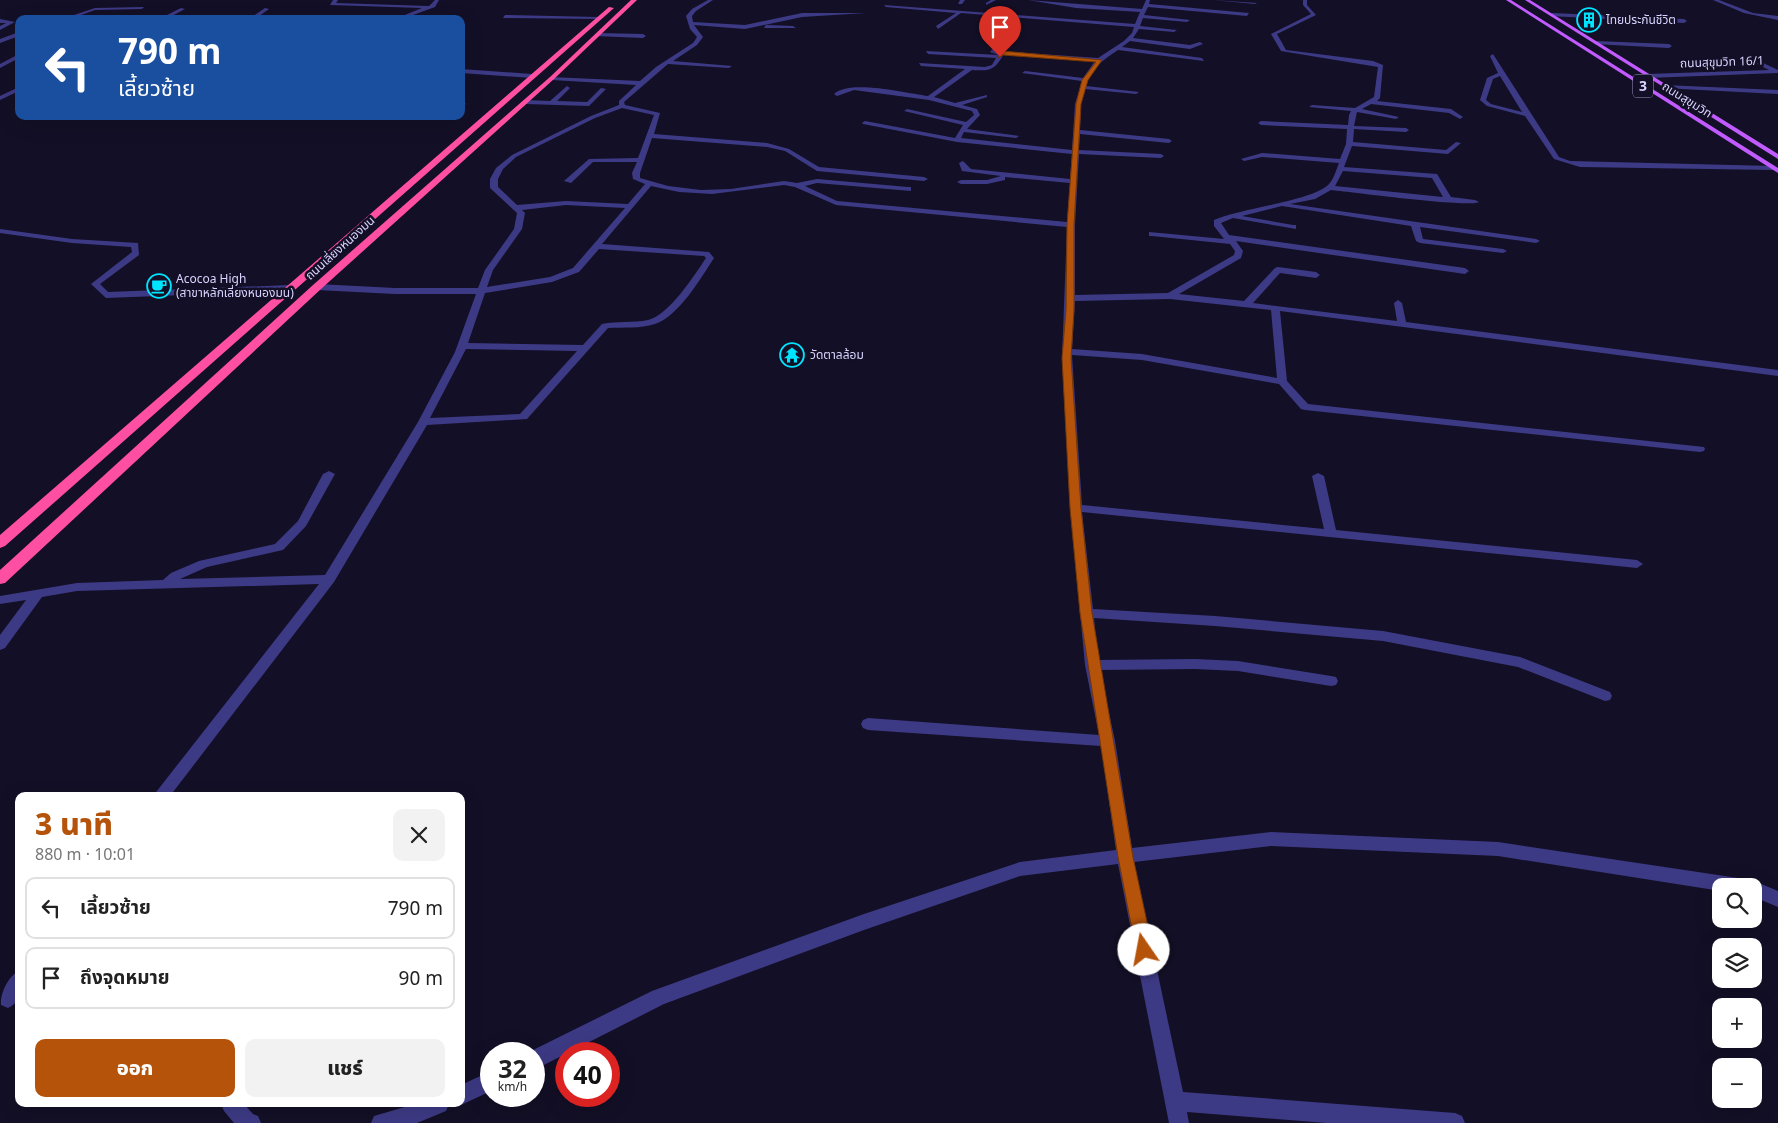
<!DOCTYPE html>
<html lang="th">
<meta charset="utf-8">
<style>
:root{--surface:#fff;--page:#f2f2f2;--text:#222;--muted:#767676;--line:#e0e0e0;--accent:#b45309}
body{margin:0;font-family:"Noto Sans","Noto Sans Thai",sans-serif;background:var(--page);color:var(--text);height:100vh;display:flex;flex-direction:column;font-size:19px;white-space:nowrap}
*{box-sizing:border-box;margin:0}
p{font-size:16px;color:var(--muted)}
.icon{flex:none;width:28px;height:28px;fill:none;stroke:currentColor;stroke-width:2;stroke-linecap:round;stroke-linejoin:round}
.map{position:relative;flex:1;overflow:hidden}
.side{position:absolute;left:15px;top:792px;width:450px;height:315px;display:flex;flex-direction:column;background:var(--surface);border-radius:10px;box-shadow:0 5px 20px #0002}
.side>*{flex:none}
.top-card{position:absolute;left:15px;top:15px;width:450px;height:105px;border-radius:10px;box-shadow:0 5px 20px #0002;background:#1a4fa0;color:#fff;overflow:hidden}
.buttons{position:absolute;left:1712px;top:878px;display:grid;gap:10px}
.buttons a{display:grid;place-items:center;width:50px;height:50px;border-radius:10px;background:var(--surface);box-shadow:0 5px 20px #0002;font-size:25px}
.speed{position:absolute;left:480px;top:1042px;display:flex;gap:10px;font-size:25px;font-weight:700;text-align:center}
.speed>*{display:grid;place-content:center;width:65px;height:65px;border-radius:50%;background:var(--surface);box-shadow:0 5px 20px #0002;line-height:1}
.speed small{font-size:12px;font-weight:400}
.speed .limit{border:8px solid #d22;background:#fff;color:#111}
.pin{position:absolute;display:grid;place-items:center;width:42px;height:42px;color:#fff;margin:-51px -21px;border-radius:50% 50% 50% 0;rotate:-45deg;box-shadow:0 0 5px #0007}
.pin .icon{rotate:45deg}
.me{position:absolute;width:55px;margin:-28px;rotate:348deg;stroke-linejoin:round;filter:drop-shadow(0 0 4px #0008)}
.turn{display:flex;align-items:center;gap:18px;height:105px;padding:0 20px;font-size:22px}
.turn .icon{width:65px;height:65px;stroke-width:2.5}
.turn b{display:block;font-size:35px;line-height:42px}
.round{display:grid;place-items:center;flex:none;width:52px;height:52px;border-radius:10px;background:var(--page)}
.head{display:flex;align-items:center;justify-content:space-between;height:85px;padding:0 20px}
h1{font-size:30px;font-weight:800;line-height:38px;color:var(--accent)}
.button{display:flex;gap:10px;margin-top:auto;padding:10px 20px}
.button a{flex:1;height:58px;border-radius:10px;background:var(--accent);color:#fff;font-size:20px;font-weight:800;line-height:58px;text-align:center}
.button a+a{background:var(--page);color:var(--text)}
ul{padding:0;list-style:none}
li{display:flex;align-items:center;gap:15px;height:62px;margin:0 10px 8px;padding:0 10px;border:2px solid var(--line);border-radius:10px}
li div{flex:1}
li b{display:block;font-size:19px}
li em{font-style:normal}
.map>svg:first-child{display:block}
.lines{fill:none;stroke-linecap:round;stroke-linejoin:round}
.minor{fill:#3d3a85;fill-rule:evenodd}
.major{fill:#c25bff;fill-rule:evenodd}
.highway{fill:#ff4fa3;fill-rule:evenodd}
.route{fill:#b45309;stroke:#753606}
.labels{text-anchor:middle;stroke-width:5;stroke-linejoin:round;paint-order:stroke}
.far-poi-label{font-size:12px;fill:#d9d4ff;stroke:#130f26;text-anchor:start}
.far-street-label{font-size:12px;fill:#d9d4ff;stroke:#130f26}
.shield{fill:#130f26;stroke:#9e99be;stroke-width:1}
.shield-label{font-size:14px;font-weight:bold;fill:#d9d4ff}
</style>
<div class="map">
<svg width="1778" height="1123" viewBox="0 0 1778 1123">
<rect width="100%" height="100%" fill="#130f26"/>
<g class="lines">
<!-- minor -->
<path class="minor" d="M333 0H338L336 3 429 6 435 0H439L435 7 402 19H395L422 8 330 5Z
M708 0H713L696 11 692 16 693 22 745 25 802 13H866L802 17 745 29 694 25 703 37 697 45 673 61 732 66 729 68 668 64 624 102 625 105 660 113 654 134 767 143 789 149 819 167 924 177 928 179 924 181 817 171 785 151 767 147 652 138 640 173V178L668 186 701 190 731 189 784 181 797 183 817 179 908 187H911V191L817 183 805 186 837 201 1067 222 1070 183 1005 177V180L987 184H961L957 182 961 180H987L1001 176 962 171 959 163 963 161 971 169 1070 179 1072 154 957 142 863 124 862 123 865 121 955 138 963 125 904 111 907 109 966 122 974 115 972 111 929 100 854 90 837 96 834 94C850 79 906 93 928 96L965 69 921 66 919 63 985 67 992 65 996 58 928 54 926 51 998 55 990 52 1003 36 1006 38 997 51 1098 58 1124 41 1132 33 1134 27 961 13 938 29 936 26 956 13 886 7 884 5 1135 24 1140 12 1076 8 1028 0 1142 9 1146 0H1150L1149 4 1249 13 1247 16 1148 7 1144 15 1190 20 1187 22 1143 18 1140 26 1177 30 1174 32 1139 29 1133 38 1190 45 1200 42 1203 44 1190 49 1130 41 1122 47 1202 58 1204 61 1118 50C1104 59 1091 69 1086 86L1139 92 1136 94 1085 89 1081 104 1080 130 1169 139 1172 141 1169 143 1080 134 1079 150 1161 154 1164 156 1161 158 1079 154 1075 225V295L1168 293 1234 255 1235 251 1230 244 1152 236H1149V232L1224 239 1214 226V220C1240 208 1314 201 1329 184 1334 179 1336 170 1339 163L1262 157 1244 161 1241 159 1262 153 1340 159 1346 144 1347 129 1261 125 1258 123 1261 121 1348 125 1349 115 1351 111 1309 107 1312 105 1355 108 1374 97 1378 67 1281 51 1271 34 1311 14 1303 5V0H1307V5L1316 15 1277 34 1286 50 1373 61 1383 65 1380 98 1377 101 1451 109 1463 117 1460 119 1449 113 1371 104 1362 109 1399 117 1396 119 1357 112 1354 126 1406 128 1409 130 1406 132 1354 129 1353 142 1446 150 1456 142 1461 143 1448 154 1352 146 1344 167 1437 174 1451 197 1475 200 1479 202C1471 208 1351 192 1331 190L1315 199 1290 204 1536 239 1540 241 1536 243 1420 227 1423 239 1503 249 1507 251 1503 253 1420 243 1416 241 1411 226 1282 206 1242 216 1293 225H1296V229L1233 218 1221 223 1229 235 1465 268 1469 271 1465 274 1236 241 1243 251 1241 258 1179 294 1244 301 1275 268 1278 267 1316 272 1320 275 1316 278 1280 273 1253 303 1397 321 1394 303 1398 300 1402 303 1406 322 1778 370V376L1280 311 1287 381 1308 404 1704 447 1705 449 1704 451 1700 452 1305 410 1301 409 1279 384 1142 360 1072 355 1082 505 1324 529 1312 476 1318 473 1324 476 1336 530 1637 560 1643 564 1637 568 1082 512 1093 609 1215 616 1383 631 1520 657 1610 692 1612 696 1610 700 1605 701 1518 667 1383 641 1215 626 1094 618 1098 660 1195 659 1238 661 1331 676 1336 677 1338 681 1336 685 1331 686 1238 671 1195 669 1100 670 1115 741 1132 848 1271 832 1498 842 1738 878 1744 881 1746 886H1721V891L1498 856 1271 846 1134 862 1183 1092 1455 1113 1462 1116 1465 1123H1327L1187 1112 1189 1123H1169L1118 864 1020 876 864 930 664 1004 534 1070V1054L527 1053 652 991 864 914 1020 862 1116 850 1101 746 868 730 863 728 861 724 863 720 868 718 1099 735 1085 665 1070 508 1062 358 1067 227 836 205 795 187 784 185 712 194 679 192 651 186 602 244 709 252 714 258C701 278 678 317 655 324 640 329 623 327 608 328L527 419 427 425 334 582 170 796H153L319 584 77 591 42 597 5 648 0 650V635L26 600 0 604V596L77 583 163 580 171 573 199 561 275 544 298 521 323 474 329 471 335 474 306 526 283 550 207 567 180 579 325 575 418 422 455 352 476 294H395L317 290 313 287 317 284 395 288H478L485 270 514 229 517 213 490 188V179L496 168 512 155 591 116 619 105V101L636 85 552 80 550 77 640 81 656 67 693 43 697 37 690 29 686 16 692 9ZM1004 54 1095 61 1083 78 1025 71 1022 73 1082 81 1075 104 1072 150 961 138 964 132 1016 138 1019 136 967 129 980 115 977 109 962 105 987 97V95L955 103 934 97 972 70C990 71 994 71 1004 54ZM622 108 654 115 638 158 589 159 564 181 571 183 593 162H637L632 173 633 179 645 184 628 204 566 201 517 205 498 187V179L503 169 516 157 595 118ZM1343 171 1432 178 1443 197 1335 186ZM566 205 625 208 573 268 550 277 487 287 493 270 522 229 525 213 522 210ZM599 249 704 256 706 258C694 276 669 315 648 320 633 323 617 321 602 324L583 345 468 343 485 293 552 282 579 272ZM1170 299 1271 310 1277 378 1142 354 1072 349 1075 301ZM466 349 577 351 520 414 430 418Z
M960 0H965L962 4H958Z
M991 0H996L986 5V3Z
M1212 0 1257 3 1255 4Z
M1713 0H1719L1753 13 1778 16V20L1744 13Z
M144 7 142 9 95 10 70 19H62L95 8Z
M181 8 185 9 166 19H159Z
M265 8 269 9 255 19H249Z
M1552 13 1684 19 1687 21 1684 23 1550 16Z
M102 15 104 18 96 19V18Z
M505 15 598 17 601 19 503 18Z
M0 19 15 22 0 30V26L6 23H0Z
M766 25 793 26 796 28H764Z
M19 32V36L0 43V39Z
M597 33 643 34 646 36 643 38 595 36Z
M1596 41 1669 44 1672 46 1669 48 1594 44Z
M19 54V58L0 68V64Z
M1493 54 1559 157 1570 161 1773 166 1777 168 1773 170 1580 167 1554 159 1525 116 1487 106 1480 100 1487 78 1498 73 1490 56ZM1500 76 1522 112 1491 104 1486 100 1493 79Z
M1759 61 1778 70V73L1647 78 1644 76 1647 74 1769 70 1757 64Z
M461 69 532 74 535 76 532 78 461 73Z
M1664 85 1778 90V94L1662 88Z
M567 86 570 88 557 101 587 102 601 88 606 89 589 106 525 104 522 102 525 100 550 101Z
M19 87V91L0 100V96Z
M461 102 465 103 466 104 461 106Z
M360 116H367L363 119Z
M0 229 72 239 138 243 139 255 100 284 108 292 290 285 294 288 290 291 106 298 91 284 132 252 131 247 72 243 0 233Z
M1754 881 1778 891V907L1754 897V886H1747Z
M19 971C19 985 23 1002 8 1008L1 1005C0 994 8 976 19 971Z
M491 1071V1091L461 1105 458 1104H461V1085Z
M221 1104H244L253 1114 258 1116 261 1123H234L224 1111Z
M415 1104H449L446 1111 417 1123H371L374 1116Z"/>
<!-- major -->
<path class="major" d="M1506 0H1511L1778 168V173Z
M1525 0H1530L1778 154V159Z"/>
<!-- highway -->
<path class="highway" d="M631 0H637L554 79 321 289 5 583 0 584V570L313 285 550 77Z
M609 7 614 8 5 546 0 548V535Z"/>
</g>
<!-- route -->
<path class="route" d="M1002 51 1102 60 1088 80 1081 104 1074 225V310L1071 358 1081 508 1092 613 1133 857 1153 950 1150 956 1144 958 1139 956 1136 950 1118 857 1080 613 1070 508 1062 358 1066 310 1067 225 1076 104 1082 80 1096 62 1003 55 998 58Z"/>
<!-- icons -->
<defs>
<g id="building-ring" transform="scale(1.25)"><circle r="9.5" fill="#130f26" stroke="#00e5ff" stroke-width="1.5"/><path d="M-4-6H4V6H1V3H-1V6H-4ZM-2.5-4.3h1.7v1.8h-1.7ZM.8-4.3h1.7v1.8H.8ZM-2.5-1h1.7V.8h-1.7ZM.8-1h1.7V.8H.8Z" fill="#00e5ff"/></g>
<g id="cafe-ring" transform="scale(1.25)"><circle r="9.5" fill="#130f26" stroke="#00e5ff" stroke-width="1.5"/><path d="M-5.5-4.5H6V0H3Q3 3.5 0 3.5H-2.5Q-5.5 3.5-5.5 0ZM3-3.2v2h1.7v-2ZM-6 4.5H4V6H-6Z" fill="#00e5ff"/></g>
<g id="temple-ring" transform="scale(1.25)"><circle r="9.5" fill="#130f26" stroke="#00e5ff" stroke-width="1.5"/><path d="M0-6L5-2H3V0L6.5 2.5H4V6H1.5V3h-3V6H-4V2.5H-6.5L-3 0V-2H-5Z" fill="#00e5ff"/></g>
</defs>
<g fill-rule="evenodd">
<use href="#building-ring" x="1589" y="20"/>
<use href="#cafe-ring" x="159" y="286"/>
<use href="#temple-ring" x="792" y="355"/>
</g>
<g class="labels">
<!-- far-poi labels -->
<g class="far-poi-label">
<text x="1606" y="24">ไทยประกันชีวิต</text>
<text x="176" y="283">Acocoa High<tspan x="176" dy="14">(สาขาหลักเลี่ยงหนองมน)</tspan></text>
<text x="810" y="359">วัดตาลล้อม</text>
</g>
<!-- far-street labels -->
<g class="far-street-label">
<text transform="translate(1722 62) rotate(-2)" y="4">ถนนสุขุมวิท 16/1</text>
<text transform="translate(1687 100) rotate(32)" y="4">ถนนสุขุมวิท</text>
<text transform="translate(340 248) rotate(-42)" y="4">ถนนเลี่ยงหนองมน</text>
</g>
<!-- shield labels -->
<rect class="shield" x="1633" y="74.5" width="20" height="23" rx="4"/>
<g class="shield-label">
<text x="1643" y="91">3</text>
</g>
</g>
</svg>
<div class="buttons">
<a><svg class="icon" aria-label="search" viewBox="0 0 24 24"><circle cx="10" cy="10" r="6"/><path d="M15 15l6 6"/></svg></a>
<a><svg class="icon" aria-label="layers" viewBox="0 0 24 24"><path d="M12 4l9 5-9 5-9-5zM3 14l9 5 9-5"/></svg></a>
<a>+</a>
<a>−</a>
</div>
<div class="speed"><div>32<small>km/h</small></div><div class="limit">40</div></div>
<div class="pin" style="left:1000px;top:57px;background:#d93025"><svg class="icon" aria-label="arrive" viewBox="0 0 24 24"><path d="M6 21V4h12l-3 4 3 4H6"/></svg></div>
<svg class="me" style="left:1144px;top:950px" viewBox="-20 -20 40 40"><circle r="19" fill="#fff"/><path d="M0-13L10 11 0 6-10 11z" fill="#b45309"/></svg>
<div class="top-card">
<div class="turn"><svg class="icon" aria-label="left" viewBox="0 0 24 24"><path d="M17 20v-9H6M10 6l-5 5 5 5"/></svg><div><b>790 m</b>เลี้ยวซ้าย</div></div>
</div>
<section class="side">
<div class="head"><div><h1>3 นาที</h1><p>880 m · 10:01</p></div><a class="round"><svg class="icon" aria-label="close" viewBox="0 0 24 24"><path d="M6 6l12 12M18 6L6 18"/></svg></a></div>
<ul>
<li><svg class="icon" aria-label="left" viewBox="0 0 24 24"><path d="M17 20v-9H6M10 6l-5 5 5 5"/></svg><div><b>เลี้ยวซ้าย</b></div><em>790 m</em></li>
<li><svg class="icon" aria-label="arrive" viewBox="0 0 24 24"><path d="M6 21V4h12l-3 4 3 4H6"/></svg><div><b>ถึงจุดหมาย</b></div><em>90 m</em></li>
</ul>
<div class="button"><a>ออก</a><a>แชร์</a></div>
</section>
</div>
